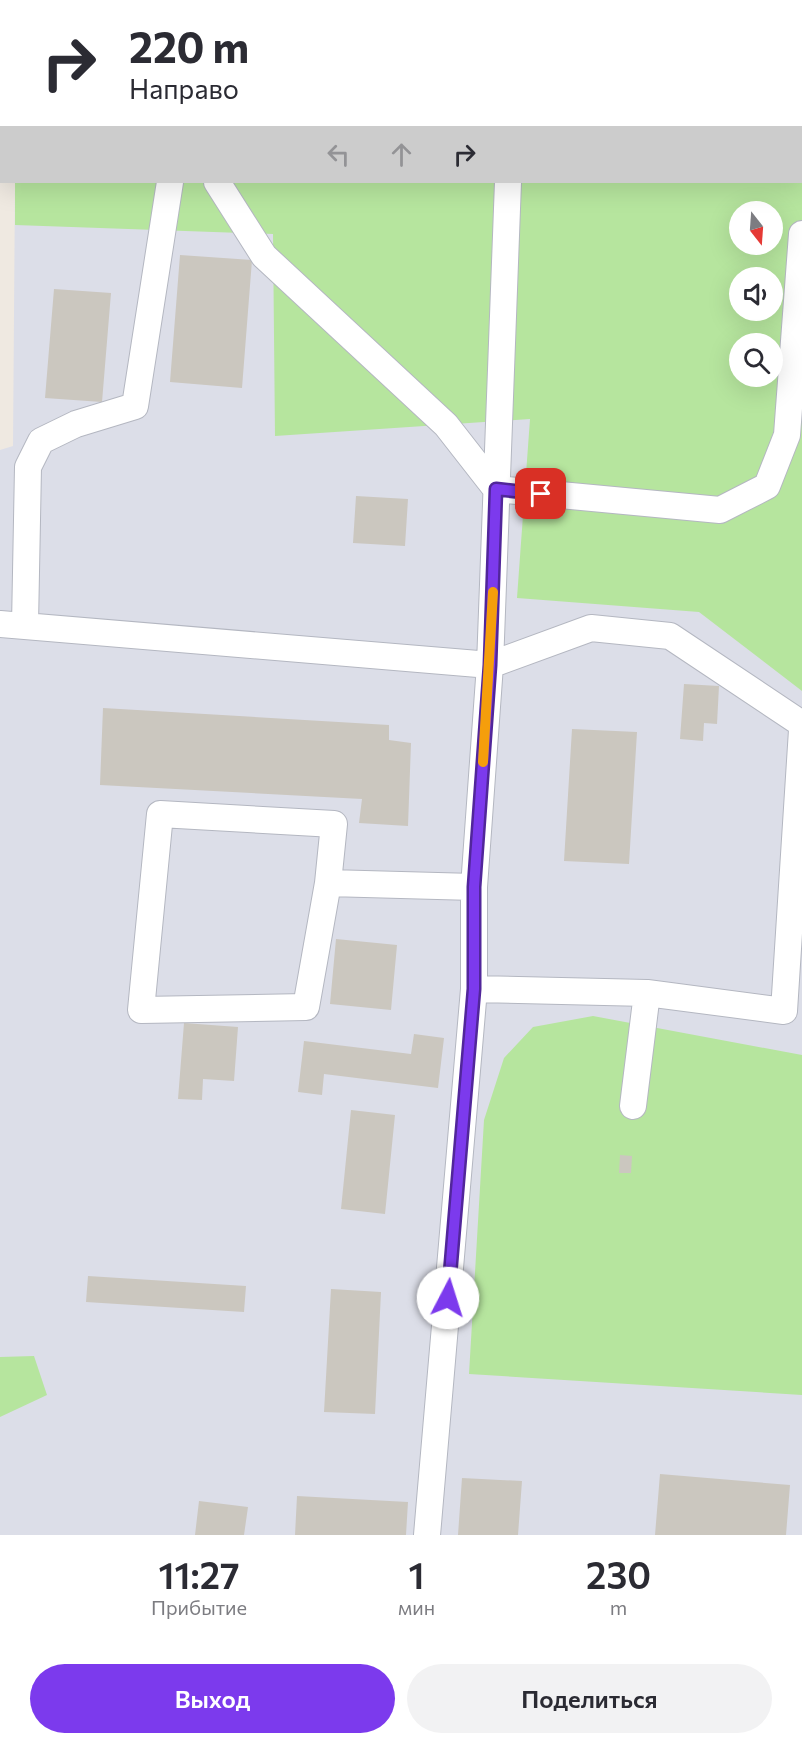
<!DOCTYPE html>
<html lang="ru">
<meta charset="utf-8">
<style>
:root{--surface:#fff;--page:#f2f2f3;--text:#2b2b33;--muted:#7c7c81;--accent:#7c3aed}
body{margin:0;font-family:Commissioner,sans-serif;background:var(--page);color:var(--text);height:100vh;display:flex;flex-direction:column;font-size:22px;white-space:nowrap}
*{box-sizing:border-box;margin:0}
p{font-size:20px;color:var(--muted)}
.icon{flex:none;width:33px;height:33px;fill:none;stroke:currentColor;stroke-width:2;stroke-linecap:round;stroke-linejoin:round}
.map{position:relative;height:1535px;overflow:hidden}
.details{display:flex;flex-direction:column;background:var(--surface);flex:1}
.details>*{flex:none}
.top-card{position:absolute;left:0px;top:0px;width:802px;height:183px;box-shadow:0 6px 24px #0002;background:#fff;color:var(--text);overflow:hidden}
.needle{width:39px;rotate:163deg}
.controls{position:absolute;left:729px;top:201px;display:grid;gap:12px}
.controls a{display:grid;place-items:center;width:54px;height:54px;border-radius:50%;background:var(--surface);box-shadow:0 6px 24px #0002;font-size:30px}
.pin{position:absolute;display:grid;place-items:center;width:51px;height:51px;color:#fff;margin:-26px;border-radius:12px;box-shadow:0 3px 9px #0006}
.me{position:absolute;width:66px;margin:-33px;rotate:5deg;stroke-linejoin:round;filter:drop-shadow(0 0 4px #0008)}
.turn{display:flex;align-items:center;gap:21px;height:126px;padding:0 30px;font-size:27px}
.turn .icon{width:78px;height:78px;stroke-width:2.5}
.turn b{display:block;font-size:42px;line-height:51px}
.lanes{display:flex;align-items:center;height:57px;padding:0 30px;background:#0003;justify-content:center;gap:30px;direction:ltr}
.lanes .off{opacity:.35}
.eta{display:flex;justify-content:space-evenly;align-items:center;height:102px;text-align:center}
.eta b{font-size:36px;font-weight:600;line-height:42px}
.action{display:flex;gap:12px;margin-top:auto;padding:12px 30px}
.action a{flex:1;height:69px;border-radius:36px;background:var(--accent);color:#fff;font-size:24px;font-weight:600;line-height:69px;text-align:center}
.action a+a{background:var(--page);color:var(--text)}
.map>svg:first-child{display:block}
.airport{fill:#dcdee8;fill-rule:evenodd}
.green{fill:#b6e59e;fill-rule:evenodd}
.building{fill:#cbc7bf}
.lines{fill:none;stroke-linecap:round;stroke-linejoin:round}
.minor-casing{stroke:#b4b7c1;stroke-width:28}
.minor{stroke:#fff;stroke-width:26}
.route-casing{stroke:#51269a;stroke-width:15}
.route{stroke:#7c3aed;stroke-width:10}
.slow{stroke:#f59e0b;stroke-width:10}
</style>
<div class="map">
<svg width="802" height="1535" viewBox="0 0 802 1535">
<rect width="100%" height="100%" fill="#efe9e1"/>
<!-- airport -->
<path class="airport" d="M17 0H802V1535H0V450L13 446 15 182H801V2ZM740 212H772V244H740ZM740 278H772V310H740ZM740 344H772V376H740Z"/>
<!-- green -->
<path class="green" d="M17 0H802V691L699 612 517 598 530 419 275 436 273 234 15 225V182H801V2ZM740 212H772V244H740ZM740 278H772V310H740ZM740 344H772V376H740Z
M593 1016 802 1055V1395L469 1374 484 1120 504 1058 533 1027Z
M34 1356 47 1395 0 1417V1357Z"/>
<!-- building -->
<path class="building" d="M180 255 252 260 242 388 170 382Z
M54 289 111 293 102 402 45 398Z
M356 496 408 499 405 546 353 543Z
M684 684 719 686 717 724 704 723 703 741 680 739Z
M103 708 389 725V740L411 743 408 826 359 823 362 799 100 785Z
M572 729 637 732 629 864 564 861Z
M336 939 397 945 391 1010 330 1004Z
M184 1023 238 1027 234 1081 203 1079 202 1100 178 1099Z
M414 1034 444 1038 438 1088 324 1074 322 1095 298 1092 304 1041 411 1054Z
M351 1110 395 1115 385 1214 341 1209Z
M620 1155 632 1156 631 1173H619Z
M88 1276 246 1286 244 1312 86 1302Z
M331 1289 381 1292 375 1414 324 1412Z
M660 1474 790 1485 786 1535H655Z
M462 1478 522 1481 518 1535H458Z
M297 1496 408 1502 406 1535H295Z
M199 1501 248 1507 244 1535H195Z"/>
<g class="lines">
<!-- minor casing -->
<g class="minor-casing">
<path id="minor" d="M103 0 104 2
M480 0 482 2
M290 2 293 0
M217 182 264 256 446 425 496 489 720 510 767 486 787 435 802 234
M508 182 490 665 591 628 670 636 802 724
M0 624 490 665 474 887V989L427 1535
M25 625 28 467 41 441 76 424 135 406 170 182
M160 814 334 824 328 883 306 1007 141 1010Z
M328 883 474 887
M474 989 647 993 784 1011 802 730
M633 1106 647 993"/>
</g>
<!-- minor -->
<use href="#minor" class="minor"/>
</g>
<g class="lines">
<!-- route casing -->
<g class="route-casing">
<path id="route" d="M448 1298 474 989V887L490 665 496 489 541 494"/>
</g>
<!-- route -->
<use href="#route" class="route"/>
<!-- slow -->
<path class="slow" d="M483 762 493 592"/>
</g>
</svg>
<div class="controls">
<a><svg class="needle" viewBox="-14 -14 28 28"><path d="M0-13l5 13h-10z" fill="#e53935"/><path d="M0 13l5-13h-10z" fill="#7c7c81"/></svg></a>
<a><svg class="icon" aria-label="sound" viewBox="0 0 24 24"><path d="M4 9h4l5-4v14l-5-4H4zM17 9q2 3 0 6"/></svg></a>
<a><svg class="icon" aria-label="search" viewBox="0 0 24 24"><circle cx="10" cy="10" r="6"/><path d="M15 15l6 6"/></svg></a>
</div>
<div class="pin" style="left:541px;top:494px;background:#d93025"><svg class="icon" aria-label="arrive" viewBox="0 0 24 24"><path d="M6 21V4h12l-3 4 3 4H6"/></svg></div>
<svg class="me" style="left:448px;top:1298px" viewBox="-20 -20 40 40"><circle r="19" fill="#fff"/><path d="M0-13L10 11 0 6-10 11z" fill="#7c3aed"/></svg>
<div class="top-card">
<div class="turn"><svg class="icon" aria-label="right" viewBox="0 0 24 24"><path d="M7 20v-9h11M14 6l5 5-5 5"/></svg><div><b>220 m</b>Направо</div></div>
<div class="lanes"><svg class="icon off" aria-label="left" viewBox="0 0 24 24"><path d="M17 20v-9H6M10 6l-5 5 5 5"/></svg><svg class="icon off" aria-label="ahead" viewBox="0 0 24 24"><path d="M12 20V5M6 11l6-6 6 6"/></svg><svg class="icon" aria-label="right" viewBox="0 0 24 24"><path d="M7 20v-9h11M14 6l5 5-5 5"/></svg></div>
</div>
</div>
<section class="details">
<div class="eta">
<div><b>11:27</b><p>Прибытие</p></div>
<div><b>1</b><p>мин</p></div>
<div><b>230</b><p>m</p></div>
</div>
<div class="action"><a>Выход</a><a>Поделиться</a></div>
</section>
